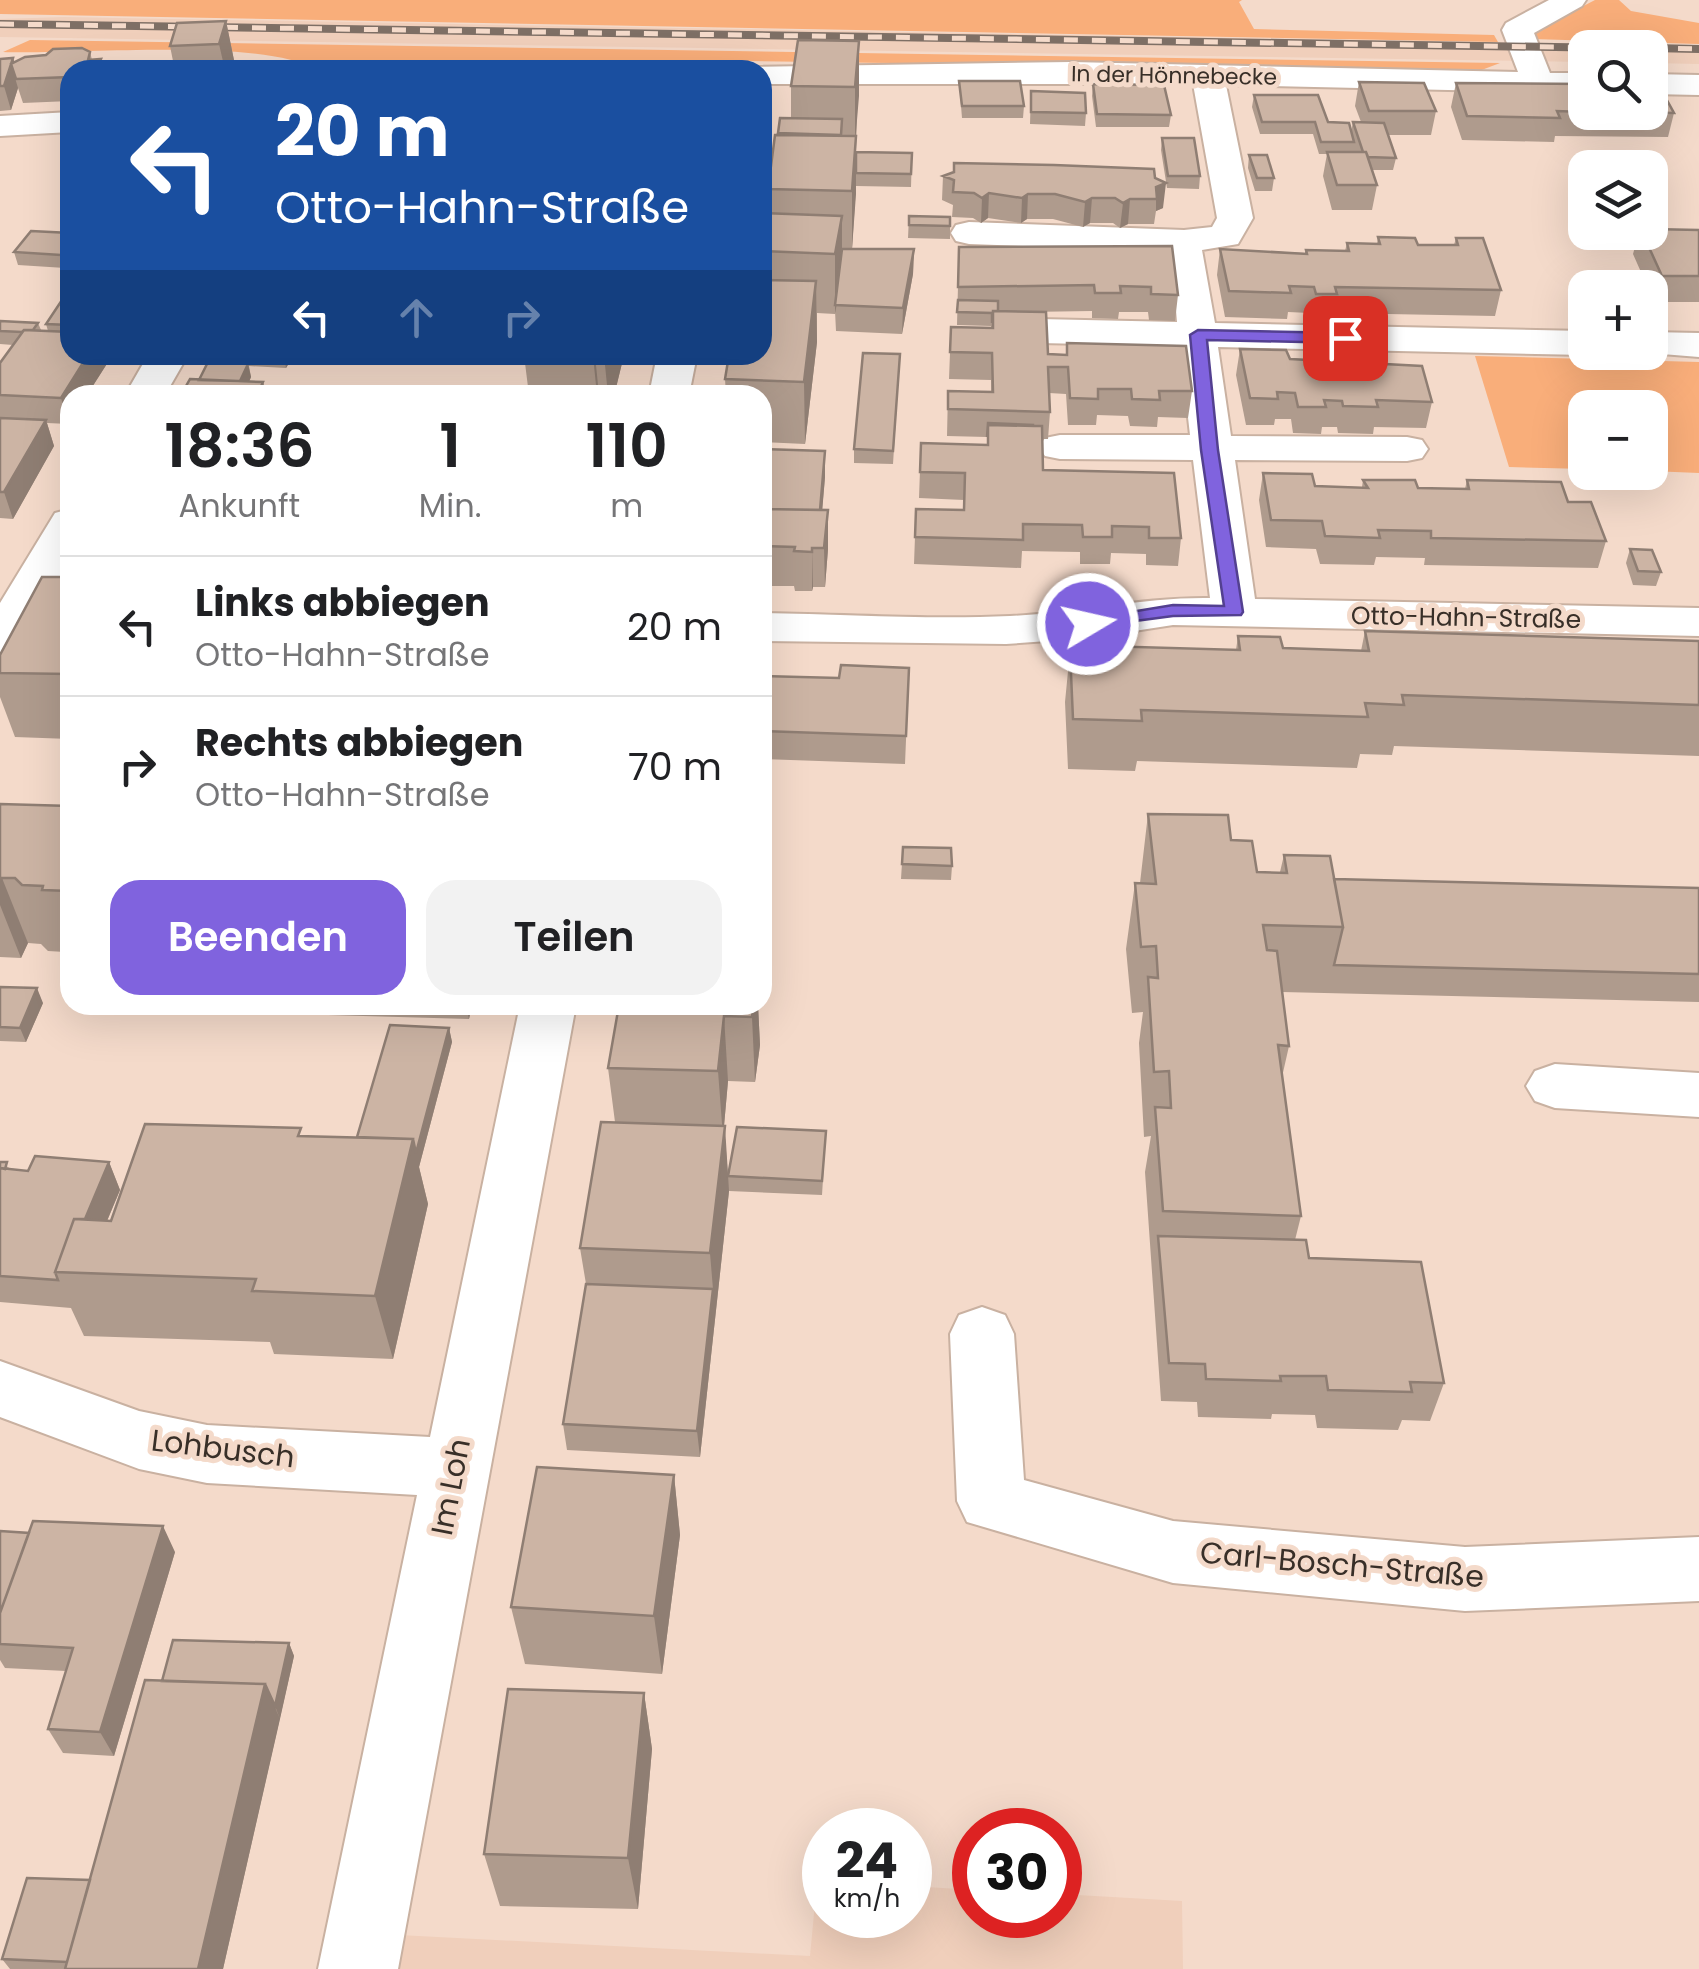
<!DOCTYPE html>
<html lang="de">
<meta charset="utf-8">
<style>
:root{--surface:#fff;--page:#f2f2f2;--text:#202124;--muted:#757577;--line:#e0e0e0;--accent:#8063de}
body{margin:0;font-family:Poppins,sans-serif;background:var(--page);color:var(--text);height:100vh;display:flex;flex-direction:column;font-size:38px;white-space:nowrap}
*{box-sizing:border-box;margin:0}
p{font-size:32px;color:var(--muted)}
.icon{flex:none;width:55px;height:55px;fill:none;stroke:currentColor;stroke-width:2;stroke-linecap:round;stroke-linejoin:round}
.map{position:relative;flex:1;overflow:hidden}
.side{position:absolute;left:60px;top:385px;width:712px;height:630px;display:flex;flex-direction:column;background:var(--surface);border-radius:30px;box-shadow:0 10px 40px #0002}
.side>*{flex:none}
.guide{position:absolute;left:60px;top:60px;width:712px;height:305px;border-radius:30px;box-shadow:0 10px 40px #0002;background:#1a4fa0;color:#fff;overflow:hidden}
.tools{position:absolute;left:1568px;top:30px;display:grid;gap:20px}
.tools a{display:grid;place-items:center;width:100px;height:100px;border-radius:20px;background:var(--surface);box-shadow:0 10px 40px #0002;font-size:50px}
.speed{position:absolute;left:802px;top:1808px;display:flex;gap:20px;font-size:50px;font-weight:700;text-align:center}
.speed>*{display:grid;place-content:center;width:130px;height:130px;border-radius:50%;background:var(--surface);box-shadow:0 10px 40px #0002;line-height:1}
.speed small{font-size:25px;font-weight:400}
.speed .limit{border:15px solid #d22;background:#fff;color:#111}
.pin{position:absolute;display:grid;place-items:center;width:85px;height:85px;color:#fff;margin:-42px;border-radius:20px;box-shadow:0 5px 15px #0006}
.me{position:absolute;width:110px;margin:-55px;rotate:81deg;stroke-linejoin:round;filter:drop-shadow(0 0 8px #0008)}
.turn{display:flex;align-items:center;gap:35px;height:210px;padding:0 50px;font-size:45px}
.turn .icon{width:130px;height:130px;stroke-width:2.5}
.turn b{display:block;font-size:70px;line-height:85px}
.lanes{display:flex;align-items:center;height:95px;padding:0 50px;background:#0003;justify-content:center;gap:50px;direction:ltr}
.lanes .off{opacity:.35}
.eta{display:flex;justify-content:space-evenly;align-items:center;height:170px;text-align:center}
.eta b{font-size:60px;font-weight:600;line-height:70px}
.primary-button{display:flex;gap:20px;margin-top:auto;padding:20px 50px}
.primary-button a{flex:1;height:115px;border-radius:30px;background:var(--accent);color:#fff;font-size:40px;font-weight:600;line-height:115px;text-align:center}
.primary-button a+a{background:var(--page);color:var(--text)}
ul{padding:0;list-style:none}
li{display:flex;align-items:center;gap:30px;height:140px;padding:0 50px;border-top:2px solid var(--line)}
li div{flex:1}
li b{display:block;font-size:38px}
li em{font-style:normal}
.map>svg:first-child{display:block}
.built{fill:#f0cfbb}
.green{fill:#f9ae7a}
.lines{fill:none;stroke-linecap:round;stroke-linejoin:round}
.minor-casing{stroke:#c9b1a1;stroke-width:4}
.minor{fill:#fff;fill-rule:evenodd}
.rail-casing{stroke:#7e6f65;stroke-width:8}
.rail{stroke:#f4daca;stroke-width:5;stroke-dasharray:14;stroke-linecap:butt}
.wall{fill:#af9b8d}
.shaded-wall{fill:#8f7e73}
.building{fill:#ccb4a4;stroke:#8f7e73;stroke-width:2.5}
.route{fill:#8063de;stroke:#534090;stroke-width:2.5}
.labels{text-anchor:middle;stroke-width:10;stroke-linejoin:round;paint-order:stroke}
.far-street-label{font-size:22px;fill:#382f28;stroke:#f4daca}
.street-label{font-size:25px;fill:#382f28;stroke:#f4daca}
.near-street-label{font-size:30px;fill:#382f28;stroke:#f4daca}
</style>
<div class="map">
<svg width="1699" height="1969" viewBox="0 0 1699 1969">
<rect width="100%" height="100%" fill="#f4daca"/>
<!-- built -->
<path class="built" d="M64 17 1699 46V64L1650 63V48H1585V62L0 37V19Z
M825 1881V1915H910V1886L975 1890V1915H1060V1894L1182 1901 1183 1969H393L399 1935 810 1956 817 1882Z"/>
<!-- green -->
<path class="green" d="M0 0H1242L1239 2 1254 29 1494 35 1498 42 0 14Z
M1595 0H1619L1631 11 1699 23V44L1532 39 1537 30Z
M30 40 1500 63 1479 71 748 61 675 70H316C265 37 72 55 3 52Z
M1475 356 1699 362V473L1650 471V408H1585V469L1509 467Z"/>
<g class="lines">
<!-- minor casing -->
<g class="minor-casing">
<path id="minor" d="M1549 0H1586L1582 6 1534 33 1550 73H1585V93L1226 85 1253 218 1238 244 1202 250 1215 323 1585 331V352H1594L1585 355 1218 347 1231 436 1407 437 1422 440 1428 449 1422 458 1407 461 1235 460 1255 599 1699 608V636L1173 625 1089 638 1006 644 762 641V613C844 614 928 620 1010 616 1077 613 1143 597 1210 598L1193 460 1060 459 1045 456 1039 447 1045 438 1060 435H1190L1180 346 1039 343 1025 339 1020 331 1025 323 1039 319 1177 322 1171 251 969 244 956 241 951 233 956 225 969 222 1184 230 1212 227 1217 218 1193 84H762V70H749L751 67 1071 62 1518 72 1502 30 1506 23Z
M1650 74 1699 75V95L1650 94Z
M70 112V132L0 136V116Z
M1650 332 1699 333V357L1637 352H1650Z
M148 355H188L165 395H125Z
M657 355H697L689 395H649Z
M70 509V560L16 652 0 656V603L55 513Z
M520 1005H576L398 1969H318L417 1495 207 1483 139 1469 0 1417V1361L139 1411 207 1425 430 1437Z
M1555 1064 1699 1073V1117L1555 1108 1535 1101 1526 1086 1535 1071Z
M982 1307 1005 1315 1014 1334 1024 1480 1173 1521 1465 1547 1699 1537V1601L1465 1611 1173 1583 967 1522 957 1501 950 1334 959 1315Z"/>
</g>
<!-- minor -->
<use href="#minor" class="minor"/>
<!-- rail casing -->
<g class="rail-casing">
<path id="rail" d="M0 24 1617 48
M1650 48 1699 49"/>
</g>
<!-- rail -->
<use href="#rail" class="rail"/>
</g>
<!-- wall -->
<path class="wall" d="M226 21 236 70H120L174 66 170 46Z
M859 41 856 152 912 153 911 187 856 186 852 249H914L913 274 902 334 836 331 835 311V314L817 313V342L805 444 762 442V395H726L725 379 762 355V213H768V189L780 118H791V86Z
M90 52 92 60 70 70V101L23 103 18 88 11 110 0 111V59L13 58 15 63Z
M959 81 1024 106 1023 118H962Z
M1359 82 1436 111 1431 135H1388L1396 158 1393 170H1372L1377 185 1372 210H1332L1323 176 1327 154H1319L1313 134H1260L1252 107 1254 95 1351 132 1353 122H1361L1355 106Z
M1456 83 1674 113 1668 137 1555 136 1554 142 1462 140 1451 107Z
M1093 84 1171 115 1169 127H1096L1092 96Z
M1031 91 1086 113 1085 126 1030 124Z
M1162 138 1200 176 1199 189 1167 188 1161 150Z
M1249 155 1274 178 1272 191H1255L1248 168Z
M943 176 1155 178 1163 208 1156 211 1154 224H1128L1120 228 1113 223H1090L1083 227 1053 219H1027L1021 223 988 218 981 223 973 218 952 217 953 205 942 200Z
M909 216 950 217V239L908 238Z
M1699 230V302H1655L1650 292V288H1648L1633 254 1639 232Z
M70 233 65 268 18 265 14 252Z
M1378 237 1418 245H1454L1456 238 1501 290 1495 316 1333 313 1332 320H1312L1310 313 1288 312 1287 319 1225 317 1217 275 1220 249 1305 253 1306 250 1345 251 1347 243 1377 244Z
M1172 246 1178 295 1175 321 1149 320 1148 312H1119L1118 319 1092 318V311L1027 312 1048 354 1066 355 1067 343 1192 391 1188 418 1158 417 1157 427 1130 426 1128 416 1097 415 1096 425H1068L1066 394 1049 393 1050 412 1048 439H1042L1043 470 1181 538 1178 566 1146 565V554L1111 553 1110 564H1080V552L1022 551 1021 568 914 564 916 509 963 510 964 500 919 498 921 443 987 445V437L947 436 948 391 991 392V380L949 379 951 327 991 328V326L957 325 959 247Z
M70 288V355L110 359 87 395H70L69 424 47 423 54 446 13 519 0 518V363L13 345 0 344V321L38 323 41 330 48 331 46 324Z
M1240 349 1290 359 1432 402 1426 428 1374 427 1373 434 1338 433 1337 427H1322L1321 434 1293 433 1291 419H1275L1274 425H1246L1236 375Z
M900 354 893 464 854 463V449Z
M212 355H294L286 368 249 366 251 377 249 382H263L266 395H181L199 380 213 362Z
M524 355H624L614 395H503L528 387Z
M762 449 825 477 822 510H828V549L825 587H813L812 591H795L794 586H762Z
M1263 473 1315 486 1362 487 1363 480 1418 488 1465 489 1467 480 1568 502 1606 541 1598 568 1424 565 1425 558 1376 557 1374 565 1320 564 1316 549 1266 547 1259 500Z
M70 534V561L65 544Z
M1630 549 1661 572 1656 586 1633 585 1626 563Z
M70 577V739L15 737 0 697V655Z
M1365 631 1699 641V756L1394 746 1392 755 1360 754 1357 768 1137 761 1135 771 1068 769 1065 702 1070 651 1236 650 1238 636 1283 648 1361 651Z
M909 668 905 764 762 759V676L839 678Z
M0 804 70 806V956H67L65 952 48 951 41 944 28 943 21 958 0 957Z
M1148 814 1231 840 1257 872H1280L1284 855 1334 879 1699 888V1002L1282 992 1289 1046 1282 1077 1301 1216 1295 1240 1309 1258 1444 1383 1430 1421 1402 1420 1398 1430 1317 1428 1315 1415 1272 1414 1271 1419 1198 1417 1197 1402 1161 1401 1145 1172 1151 1136 1144 1137 1139 1043 1143 1012 1132 1013 1126 949 1135 883H1140Z
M903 847 952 866 951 880 901 879Z
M0 987 43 1003 26 1042 0 1041Z
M238 1005H472L469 1019 328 1015 327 1011 238 1006Z
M619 1005H758L760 1045 755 1082 728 1081 724 1126 728 1176 826 1131 822 1195 729 1191 700 1457 567 1450 563 1424 586 1284 580 1248 615 1122 608 1068Z
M449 1028 452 1042 419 1167 428 1204 393 1359 274 1354 270 1342 84 1336 71 1308 0 1302V1162L11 1169 28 1171 109 1162 120 1190 107 1221H111L303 1136 357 1138Z
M674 1475 680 1535 662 1674 525 1664 511 1607Z
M0 1531 175 1552 114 1756 63 1753 48 1729 66 1671 5 1668 0 1660Z
M289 1643 294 1656 223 1969H10L2 1959 90 1880 162 1681Z
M644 1693 652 1749 638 1909 500 1906 484 1854Z"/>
<!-- shaded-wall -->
<path class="shaded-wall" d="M226 21 236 70H225L219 44Z
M859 41V96L855 144V87Z
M13 58 19 79 11 64 18 88 11 110 4 86Z
M101 59 104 70H96Z
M856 136V194L852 249V191Z
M1166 183 1163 208 1156 211V187Z
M989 193 988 218 981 223 982 198Z
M1028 194 1027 219 1021 223 1022 198Z
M1092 198 1090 223 1083 227 1085 202Z
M1130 199 1128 224 1120 228 1123 203Z
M842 216V275L835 314V254Z
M70 243V261L65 268 61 255Z
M914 249 913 274 902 334 903 308Z
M816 281 817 342 805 444 804 382Z
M88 355H109L110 359 87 395H70L69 424 61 398Z
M284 355H294L286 368Z
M595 355 599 395H597L593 356Z
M604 355H614L617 384 614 395H608Z
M615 355H624L617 384 614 358Z
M248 364 251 377 243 395 237 387Z
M263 382 266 395H257Z
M46 420 54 446 13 519 4 492Z
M825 451V477L819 549 818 522Z
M828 510V549L825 587 824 548Z
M812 548 813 587 812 591Z
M2 878 28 943 21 958 0 905V881Z
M37 988 43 1003 26 1042 20 1028Z
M466 1005H472L469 1019Z
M753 1005H758L760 1045 755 1082 752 1017Z
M724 1016 728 1081 723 1137 718 1071Z
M449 1028 452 1042 419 1167 428 1204 393 1359 375 1296 413 1139Z
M725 1126 729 1191 700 1457 697 1431 713 1289 710 1253Z
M109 1162 120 1190 85 1273 62 1272Z
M674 1475 680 1535 662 1674 654 1616Z
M163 1526 175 1552 114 1756 100 1732Z
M289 1643 294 1656 280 1719 275 1706Z
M265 1684 280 1719 223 1969H198Z
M644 1693 652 1749 638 1909 628 1858Z"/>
<!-- building -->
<path class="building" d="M226 21 219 44 170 46 177 23Z
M798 40 859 41 855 87 791 86Z
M82 48 90 52 88 60 101 59 96 70H70V77L16 79 11 64 25 57 46 55 53 49Z
M13 58 4 86H0V59Z
M570 64 664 66 663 70H568Z
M174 66 175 70H120L121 68Z
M959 81H1020L1024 106H962Z
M1359 82 1424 83 1436 111H1369Z
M1456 83 1585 84V112L1557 111 1560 118 1467 116Z
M1093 84 1164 85 1171 115 1097 114Z
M1650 84H1658L1674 113 1630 112H1650Z
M1031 91 1085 93 1086 113 1031 112Z
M1254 95H1318L1328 122 1349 123 1354 142H1321L1315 122H1262Z
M780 118 842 119 841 135 778 133Z
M1353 122 1384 123 1396 158 1368 157 1366 152H1363Z
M775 135 856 136 852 191 768 189Z
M1162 138H1194L1200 176H1168Z
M856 152 912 153 911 174 856 173Z
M1327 152H1366L1377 185H1337Z
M1249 155H1267L1274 178H1257Z
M954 163 1054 165 1154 169 1155 178 1166 183 1156 187 1157 199H1130L1123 203 1115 198H1092L1085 202 1055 194H1028L1022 198 989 193 982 198 974 193 953 192 954 180 943 176 954 172Z
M762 213 842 216 835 254 762 251Z
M909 216 950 217V226L909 225Z
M1650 229 1699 230V276H1662L1642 232H1650Z
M31 231 70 233V243L61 255 14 252Z
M1378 237 1415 238 1418 245H1458L1456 238H1483L1501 290 1335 287 1337 294H1316L1314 287 1289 286 1291 293 1229 291 1220 249 1307 254 1306 250 1349 251 1347 243 1380 244Z
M1172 246 1178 295 1151 294V287L1120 286 1121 293H1095L1094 285 958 287 959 247Z
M842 249H914L903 308 835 305Z
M762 280 816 281 804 382 725 379 729 355H762Z
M70 288V325L46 324Z
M958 300 998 301V311H993L992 323V313L957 312Z
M993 311 1046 312 1048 354 1067 355V343L1186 346 1192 391H1159L1160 400 1132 399 1131 389H1098V399L1070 398 1068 367H1048L1050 412 948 409V391L993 392 992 353 950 352 951 327 993 328Z
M0 321 38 323 33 330H24L22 332 0 331Z
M24 330 70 332V355H88L61 398 0 395V363Z
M1240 349 1286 350 1290 359 1422 366 1432 402 1376 400 1378 407 1343 406 1342 401 1324 400 1326 407H1298L1295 393 1277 392 1278 399 1250 398Z
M863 353 900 354 893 451 854 449Z
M208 362 248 364 240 381 199 380Z
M190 379 263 382 257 395H181Z
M505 387 592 388 591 395H503Z
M0 418 46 420 4 492H0Z
M988 423 1033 425V426L988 425 987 437Z
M988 425 1042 426 1043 470 1174 473 1181 538H1149V527L1112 526V537H1083L1082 525 1023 524V540L915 537 916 509 964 510 965 473 920 472 921 443 988 445Z
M762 449 825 451 820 510 762 509Z
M1263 473 1312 474 1315 486 1368 488 1363 480H1415L1418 488 1469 489 1467 480 1561 482 1568 502H1591L1606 541 1431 538V531L1378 530 1380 538 1325 536 1322 521 1271 520Z
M762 509 828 510 824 548H812V552L794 551 795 547 762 546Z
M1630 549 1652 550 1661 572 1638 571Z
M42 577H70V674L0 673V655Z
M1365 631 1699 641V705L1402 695 1404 705 1365 703 1368 717 1141 710 1142 721 1073 719 1070 651 1103 652V646L1240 650 1238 636 1280 637 1283 648 1369 651Z
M841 665 909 668 906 736 762 731V676L839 678Z
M0 804 70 806V891L42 890 43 886 22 885 15 878H2L0 881Z
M1148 814 1228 815 1231 840 1252 841 1257 872 1287 873 1284 855 1330 856 1343 927 1263 925 1267 950 1277 951 1289 1046 1278 1045 1301 1216 1163 1211 1155 1107 1171 1108 1169 1071 1154 1072 1148 977 1158 978 1156 946 1141 947 1135 883 1156 884Z
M903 847 951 848 952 866 902 864Z
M1334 879 1699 888V974L1334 965 1343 927Z
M0 987 37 988 20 1028 0 1027Z
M619 1005H753L752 1017 724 1016 718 1071 608 1068Z
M390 1025 449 1028 416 1153 413 1139 357 1137Z
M601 1122 725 1126 710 1253 580 1248Z
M145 1124 301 1128 298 1136 413 1139 375 1296 252 1291 256 1279 55 1272 74 1219 111 1221Z
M737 1127 826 1131 822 1181 728 1176Z
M35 1156 109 1162 85 1219H74L55 1272 58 1280 0 1276V1168L28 1171Z
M0 1162H7L5 1169 0 1168Z
M1158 1236 1306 1240 1309 1258 1421 1262 1444 1383 1410 1382 1412 1392 1328 1390 1326 1376H1280L1281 1381 1206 1379 1205 1364 1169 1363Z
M586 1284 713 1289 697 1431 563 1424Z
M537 1467 674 1475 654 1616 511 1607Z
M33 1521 163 1526 100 1732 48 1729 73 1648 0 1644V1613Z
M0 1531 29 1533 0 1613Z
M173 1640 289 1643 275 1706 265 1684 162 1681Z
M145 1680 265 1684 198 1969H65Z
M508 1689 644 1693 628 1858 484 1854Z
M27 1878 90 1880 67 1962 2 1959Z"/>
<!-- route -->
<path class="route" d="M1198 330 1345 333 1353 338 1345 343 1207 340 1218 450 1243 612 1241 615 1173 616 1082 628V620L1173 605 1224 606 1201 450 1190 335Z"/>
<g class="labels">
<!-- far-street labels -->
<g class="far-street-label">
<text transform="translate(1174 75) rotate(1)" y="8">In der Hönnebecke</text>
</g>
<!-- street labels -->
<g class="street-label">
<text transform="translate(1466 617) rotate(1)" y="9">Otto-Hahn-Straße</text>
</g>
<!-- near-street labels -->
<g class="near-street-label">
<text transform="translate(223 1449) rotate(7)" y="10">Lohbusch</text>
<text transform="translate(451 1487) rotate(-79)" y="10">Im Loh</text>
<text transform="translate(1342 1565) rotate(5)" y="10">Carl-Bosch-Straße</text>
</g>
</g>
</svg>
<div class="tools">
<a><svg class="icon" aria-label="search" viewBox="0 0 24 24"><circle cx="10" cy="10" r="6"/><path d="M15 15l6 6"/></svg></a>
<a><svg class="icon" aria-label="layers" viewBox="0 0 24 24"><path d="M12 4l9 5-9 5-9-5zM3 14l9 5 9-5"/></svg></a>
<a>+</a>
<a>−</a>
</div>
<div class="speed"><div>24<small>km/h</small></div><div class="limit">30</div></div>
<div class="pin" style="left:1345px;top:338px;background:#d93025"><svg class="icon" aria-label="arrive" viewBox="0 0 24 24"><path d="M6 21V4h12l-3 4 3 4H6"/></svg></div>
<svg class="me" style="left:1088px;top:624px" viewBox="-20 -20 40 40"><circle r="17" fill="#8063de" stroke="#fff" stroke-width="3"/><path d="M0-11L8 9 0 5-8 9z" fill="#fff"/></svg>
<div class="guide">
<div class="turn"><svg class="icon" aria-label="left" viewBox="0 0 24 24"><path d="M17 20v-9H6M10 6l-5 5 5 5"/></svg><div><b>20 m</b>Otto-Hahn-Straße</div></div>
<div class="lanes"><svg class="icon" aria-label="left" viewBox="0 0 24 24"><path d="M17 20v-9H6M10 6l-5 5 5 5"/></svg><svg class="icon off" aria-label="ahead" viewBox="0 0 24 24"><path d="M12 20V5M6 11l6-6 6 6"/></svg><svg class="icon off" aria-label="right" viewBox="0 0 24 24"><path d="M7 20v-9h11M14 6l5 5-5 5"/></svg></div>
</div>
<section class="side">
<div class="eta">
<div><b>18:36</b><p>Ankunft</p></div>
<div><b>1</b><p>Min.</p></div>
<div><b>110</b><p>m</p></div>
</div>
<ul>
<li><svg class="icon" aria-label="left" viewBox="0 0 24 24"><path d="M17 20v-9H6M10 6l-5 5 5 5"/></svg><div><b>Links abbiegen</b><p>Otto-Hahn-Straße</p></div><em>20 m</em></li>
<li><svg class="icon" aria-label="right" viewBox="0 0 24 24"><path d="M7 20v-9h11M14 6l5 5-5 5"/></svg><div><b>Rechts abbiegen</b><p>Otto-Hahn-Straße</p></div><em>70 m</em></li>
</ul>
<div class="primary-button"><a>Beenden</a><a>Teilen</a></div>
</section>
</div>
